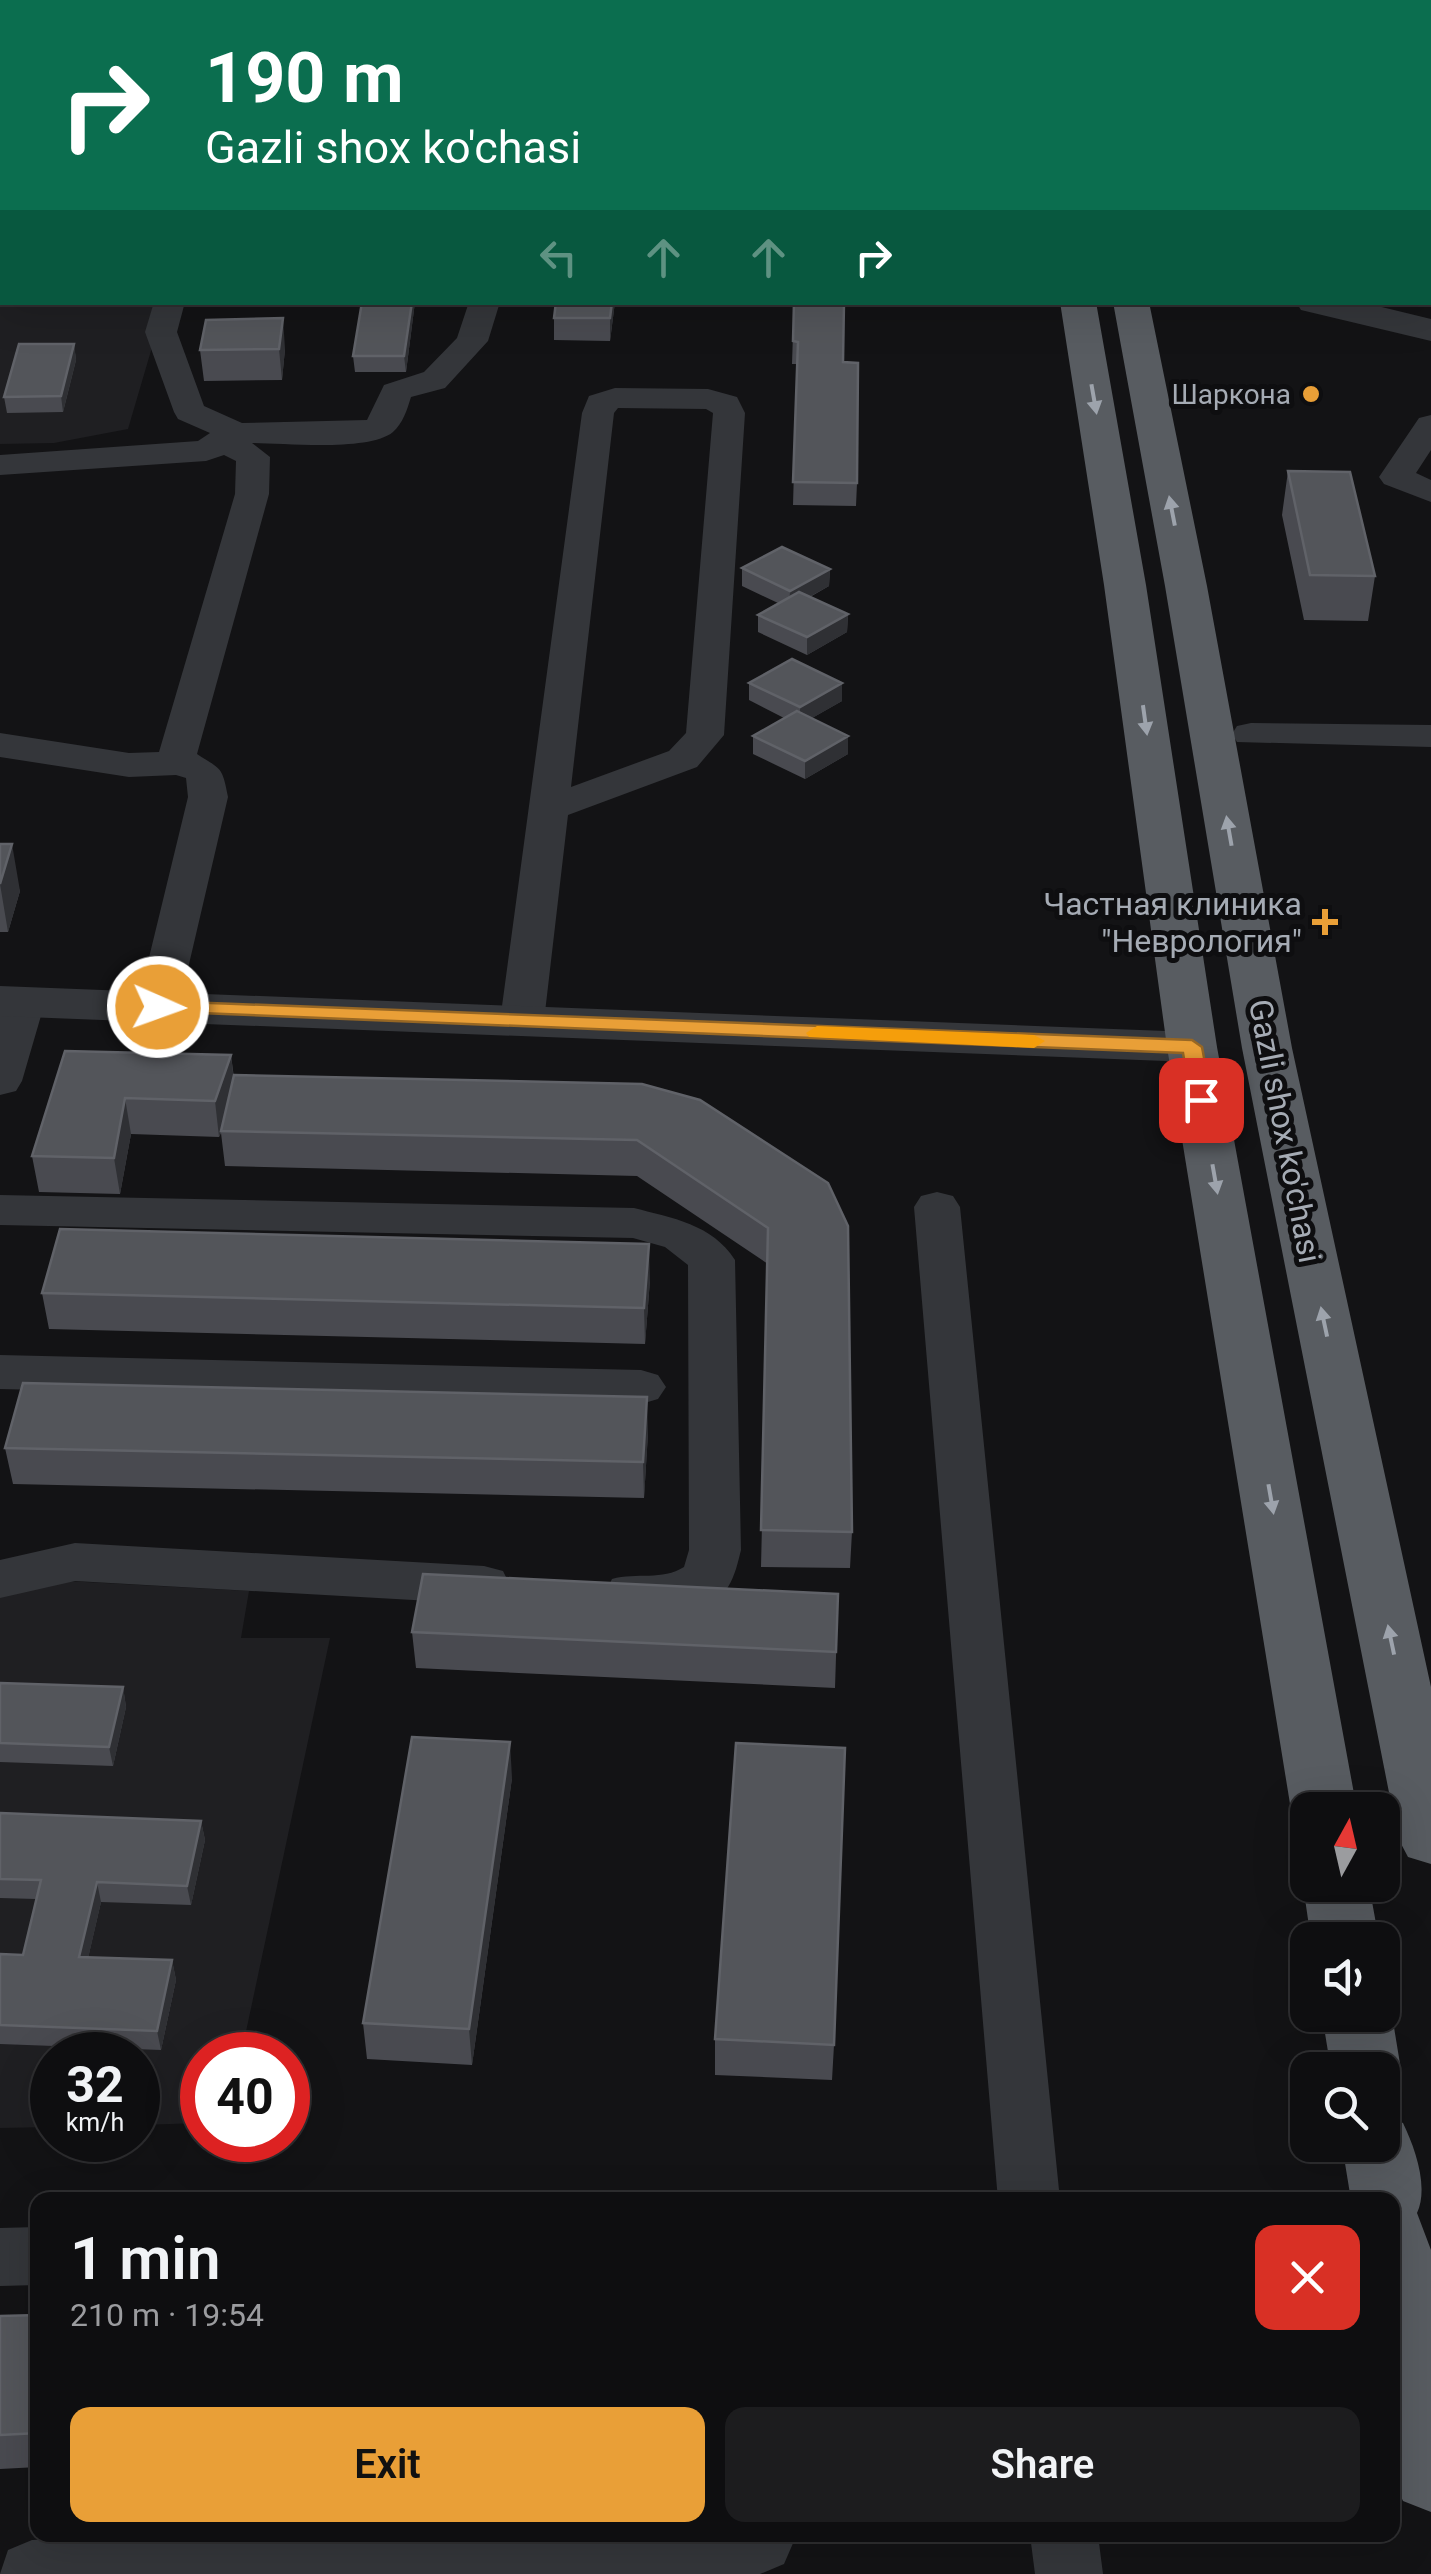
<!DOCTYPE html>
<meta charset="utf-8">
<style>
:root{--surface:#0e0e10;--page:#1c1c1e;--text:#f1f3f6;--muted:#9b9c9f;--line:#2e2e30;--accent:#e99f37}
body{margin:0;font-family:Roboto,sans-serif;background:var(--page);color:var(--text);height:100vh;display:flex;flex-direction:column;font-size:38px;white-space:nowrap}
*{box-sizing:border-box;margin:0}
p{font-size:32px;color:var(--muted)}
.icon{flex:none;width:55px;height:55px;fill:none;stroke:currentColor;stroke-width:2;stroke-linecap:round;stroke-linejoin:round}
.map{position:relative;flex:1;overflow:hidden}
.sheet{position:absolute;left:30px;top:2192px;width:1370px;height:350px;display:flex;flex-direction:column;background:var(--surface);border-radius:20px;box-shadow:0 10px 40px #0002,0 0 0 2px var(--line)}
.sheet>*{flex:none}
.top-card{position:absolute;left:0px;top:0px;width:1432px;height:305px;box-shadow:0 10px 40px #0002,0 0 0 2px var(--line);background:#0b6e4f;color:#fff;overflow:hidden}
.needle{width:65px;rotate:8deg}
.buttons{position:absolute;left:1290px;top:1792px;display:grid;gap:20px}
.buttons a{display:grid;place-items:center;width:110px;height:110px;border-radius:20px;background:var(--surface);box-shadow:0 10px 40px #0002,0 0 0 2px var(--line);font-size:50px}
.speed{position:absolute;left:30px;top:2032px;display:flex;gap:20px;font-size:50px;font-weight:700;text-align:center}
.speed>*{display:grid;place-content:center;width:130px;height:130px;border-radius:50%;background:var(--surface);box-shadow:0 10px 40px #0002,0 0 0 2px var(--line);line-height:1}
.speed small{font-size:25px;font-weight:400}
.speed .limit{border:15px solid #d22;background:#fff;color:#111}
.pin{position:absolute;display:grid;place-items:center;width:85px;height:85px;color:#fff;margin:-42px;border-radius:20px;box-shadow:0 5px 15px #0006}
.me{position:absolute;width:110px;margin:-55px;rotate:92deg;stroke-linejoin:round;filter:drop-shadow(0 0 8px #0008)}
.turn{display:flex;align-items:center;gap:35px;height:210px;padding:0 40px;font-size:45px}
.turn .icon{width:130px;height:130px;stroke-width:2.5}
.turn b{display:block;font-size:70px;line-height:85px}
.lanes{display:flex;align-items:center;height:95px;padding:0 40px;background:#0003;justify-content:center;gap:50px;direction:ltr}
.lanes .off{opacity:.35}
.round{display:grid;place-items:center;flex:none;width:105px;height:105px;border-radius:20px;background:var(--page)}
.headline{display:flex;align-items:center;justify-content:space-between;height:170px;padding:0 40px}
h1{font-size:60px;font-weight:600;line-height:75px}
.primary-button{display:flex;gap:20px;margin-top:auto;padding:20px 40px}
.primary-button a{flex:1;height:115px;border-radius:20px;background:var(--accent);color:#111;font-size:40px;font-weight:600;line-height:115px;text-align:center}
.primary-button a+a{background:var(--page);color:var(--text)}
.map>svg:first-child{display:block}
.built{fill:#1f1f22}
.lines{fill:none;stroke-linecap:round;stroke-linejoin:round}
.service{fill:#34363a;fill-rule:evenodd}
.minor{fill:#34363a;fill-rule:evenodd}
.tertiary{fill:#34363a;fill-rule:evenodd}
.trunk{fill:#585c61;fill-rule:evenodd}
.wall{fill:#494a50}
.shaded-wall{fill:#2f3034}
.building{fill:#53555a;stroke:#606268;stroke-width:2.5}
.oneway{fill:#9da3ac}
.route{fill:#e99f37;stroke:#976724;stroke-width:2.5}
.slow{fill:#f59e0b}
.poi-dot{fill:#e99f37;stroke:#0e0e10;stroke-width:4}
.labels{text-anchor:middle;stroke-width:10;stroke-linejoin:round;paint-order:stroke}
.far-poi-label{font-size:28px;fill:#a5abb4;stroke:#0e0e10;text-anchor:end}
.poi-label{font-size:32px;fill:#a5abb4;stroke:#0e0e10;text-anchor:end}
.street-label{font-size:32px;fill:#a5abb4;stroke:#0e0e10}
</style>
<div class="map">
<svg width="1431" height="2574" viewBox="0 0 1431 2574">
<rect width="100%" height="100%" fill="#131315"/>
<!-- built -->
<path class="built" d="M0 94 2 302 165 303 128 429 54 443 0 444Z
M67 1581 249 1591 241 1638H330L241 2055H202V2123L138 2125V2055H52V2127L0 2128V1584Z"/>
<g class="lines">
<!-- service -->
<path class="service" d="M1126 0H1140L1141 2H1127Z"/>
<!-- minor -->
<path class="minor" d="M574 0H604L605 2H576Z
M0 76H2V92H0Z
M1430 91H1431V107H1430Z
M154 302H185L177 332 204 406 242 423 367 420 384 385 424 372 457 338 469 302H500L488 341 445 388 411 397C407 410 403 423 393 432 369 452 284 443 252 443L270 457 269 494 197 754C221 770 222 765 228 797L179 1007 173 1016 158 1020 143 1016 137 1007 188 797 186 778 176 775 129 777 0 757V733L129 753 159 752 235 494 236 461 224 455 206 461 0 475V455L198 441 210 433 178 419 174 412 145 332Z
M615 388 708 389 737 397 745 413 724 735 697 767 568 815 544 1021 537 1030 522 1034 507 1030 500 1021 582 413 589 396ZM618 408 706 409 713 413 686 733 669 751 571 787 614 413Z
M1431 415V450L1416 473 1431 480V502L1384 484 1379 477 1419 418Z
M1251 723 1431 725V747L1237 742 1232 734 1237 726Z
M24 989 39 993 45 1002 22 1081 16 1091 0 1095V1010L9 993Z
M937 1192 953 1196 960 1207 1060 2200H998L914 1207 921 1196Z
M0 1195 634 1208C672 1218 712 1224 735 1260L741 1550C738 1562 735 1576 728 1587 704 1623 648 1618 612 1607L605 1593 612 1579C637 1572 662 1581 684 1567L689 1550 688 1265 665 1247 633 1238 0 1225Z
M0 1355 641 1370 658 1375 666 1387 658 1399 641 1404 0 1389Z
M75 1543 484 1566 503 1571 510 1585 503 1599 484 1604 75 1581 0 1598V1560Z
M38 2227V2285L0 2286V2228Z
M155 2535H792L794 2541 784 2564 760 2574H0L8 2550 32 2540Z
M1030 2535H1098L1103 2574H1035Z"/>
<!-- tertiary -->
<path class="tertiary" d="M1296 302H1361L1431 319V341L1301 310Z
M0 986 1192 1032 1210 1036 1217 1047 1210 1058 1192 1062 0 1016Z"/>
<!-- trunk -->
<path class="trunk" d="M1014 0H1044L1045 2H1015Z
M1059 0H1089L1090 2H1060Z
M1060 302H1096L1146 585 1217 1047 1357 1810H1308V1830L1301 1828 1291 1810 1167 1047 1104 585Z
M1113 302H1149L1207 586 1292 1048 1431 1687V1864L1408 1857 1398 1838 1242 1048 1165 586Z
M1308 1876V1885H1369L1379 1940H1311L1303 1885Z
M1382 1997 1392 2015 1401 2070 1391 2091 1382 2094V2070H1331L1322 2015H1382Z
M1382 2115 1403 2123C1415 2148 1429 2187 1417 2213L1431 2250V2512L1403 2501 1392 2476V2200H1351L1342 2145H1382Z"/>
</g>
<!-- wall -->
<path class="wall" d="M1164 0H1204L1202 2H1178Z
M362 302H415L406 372H355L353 356Z
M615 302 610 341 554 340V318Z
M794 302 843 362 857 483 856 506 793 505 797 364H792Z
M74 344 76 360 63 412 7 413 4 397Z
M285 349 282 380 204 381 200 350Z
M1288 471 1375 576 1368 621 1304 620 1282 515Z
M742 568 830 569 829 586 810 597 848 614 847 632 807 655 758 632V615L778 603 742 586Z
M749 683H842V701L812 718 848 754 805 779 753 754V736L784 718 749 700Z
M0 844 20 891 8 932H0Z
M65 1051 231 1055 234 1078 642 1084 828 1183 852 1532 850 1568 761 1567 768 1264 637 1176 225 1166 221 1133 219 1137 131 1134 120 1194 39 1192 32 1156Z
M650 1280 645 1344 49 1329 42 1293Z
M648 1433 644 1498 13 1484 5 1448Z
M838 1594 835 1688 416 1668 412 1632Z
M0 1683 123 1687 126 1707 113 1766 0 1762Z
M512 1778 472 2065 367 2059 363 2023Z
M0 1813 201 1821 205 1840 191 1905 101 1902 88 1958 172 1960 176 1980 161 2050 0 2044V1954L23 1955 36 1899 0 1898Z
M715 2039 834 2045 832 2080 715 2075Z
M38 2315V2467L0 2469V2316Z"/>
<!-- shaded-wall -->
<path class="shaded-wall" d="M412 302H415L406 372 404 356Z
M612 302H615L610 341V318Z
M283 318 285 349 282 380 279 349Z
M74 344 76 360 63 412 61 396Z
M830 569 829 586 789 608 790 591Z
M848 614 847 632 807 655V637Z
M842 683V701L800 725V707Z
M848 736V754L805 779V761Z
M12 844 20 891 8 932 0 884Z
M231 1055 235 1090 219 1137 215 1101Z
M125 1098 131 1134 120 1194 114 1158Z
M649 1244 650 1280 645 1344 644 1308Z
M647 1397 648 1433 644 1498 643 1462Z
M123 1687 126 1707 113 1766 109 1747Z
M510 1742 512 1778 472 2065 469 2029Z
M201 1821 205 1840 191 1905 187 1886Z
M97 1882 101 1902 84 1976 79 1957Z
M172 1960 176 1980 161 2050 157 2031Z"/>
<!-- building -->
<path class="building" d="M56 0H107L106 2H55Z
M326 0H575L574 2H326Z
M654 0H698V2H653Z
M801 0H852V2H801Z
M362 302H412L404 356H353Z
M556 302H612L610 318H554Z
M794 302H844L843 362 858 363 857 483 793 482 798 342 793 341Z
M283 318 279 349 200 350 206 320Z
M19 344H74L61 396 4 397Z
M1288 471 1350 472 1375 576 1310 575Z
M782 547 830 569 790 591 742 568Z
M799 592 848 614 807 637 758 615Z
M792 659 842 683 800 707 749 683Z
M797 711 848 736 805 761 753 736Z
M0 844H12L0 884Z
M65 1051 231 1055 215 1101 125 1098 114 1158 32 1156Z
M234 1075 642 1084 700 1100 828 1183 848 1226 852 1532 761 1530 768 1228 637 1140 221 1131Z
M60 1229 649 1244 644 1308 42 1293Z
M23 1383 647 1397 643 1462 5 1448Z
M423 1574 838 1594 836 1652 412 1632Z
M0 1683 123 1687 109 1747 0 1743Z
M412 1737 510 1742 469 2029 363 2023Z
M736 1743 845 1748 834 2045 715 2039Z
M0 1813 201 1821 187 1886 97 1882 79 1957 172 1960 157 2031 0 2025V1954L23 1955 41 1880 0 1879Z
M38 2315V2433L0 2435V2316Z"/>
<!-- one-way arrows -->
<defs><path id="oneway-solid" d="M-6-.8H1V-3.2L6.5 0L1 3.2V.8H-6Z" transform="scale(2.5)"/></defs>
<g class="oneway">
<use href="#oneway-solid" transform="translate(1094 399) rotate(80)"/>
<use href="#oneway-solid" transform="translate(1172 511) rotate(-101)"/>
<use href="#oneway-solid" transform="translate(1145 720) rotate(82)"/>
<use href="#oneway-solid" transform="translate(1229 831) rotate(-100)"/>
<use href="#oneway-solid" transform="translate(1215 1179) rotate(80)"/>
<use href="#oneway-solid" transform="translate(1324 1322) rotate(-102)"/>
<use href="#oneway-solid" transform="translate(1271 1499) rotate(80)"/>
<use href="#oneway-solid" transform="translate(1391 1640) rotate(-102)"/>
</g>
<!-- route -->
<path class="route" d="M158 1001 1192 1040 1202 1047 1212 1100 1201 1107 1191 1100 1183 1053 150 1011 147 1007Z"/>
<!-- slow -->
<path class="slow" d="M817 1026 1034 1035 1045 1041 1034 1048 809 1037 806 1033Z"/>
<!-- markers -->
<g class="poi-dot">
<circle cx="1311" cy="394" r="10"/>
<path d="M1320 907h10v10h10v10h-10v10h-10v-10h-10v-10h10z"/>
</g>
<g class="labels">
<!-- far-poi labels -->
<g class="far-poi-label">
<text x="1291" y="404">Шаркона</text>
</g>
<!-- poi labels -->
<g class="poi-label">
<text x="1302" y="915">Частная клиника<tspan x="1302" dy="37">"Неврология"</tspan></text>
</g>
<!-- street labels -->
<g class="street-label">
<text transform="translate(1285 1131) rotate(79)" y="11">Gazli shox ko'chasi</text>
</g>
</g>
</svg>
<div class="buttons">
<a><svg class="needle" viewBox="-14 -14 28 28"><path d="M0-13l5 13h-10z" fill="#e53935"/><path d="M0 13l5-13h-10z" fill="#9b9c9f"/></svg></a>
<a><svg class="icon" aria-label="sound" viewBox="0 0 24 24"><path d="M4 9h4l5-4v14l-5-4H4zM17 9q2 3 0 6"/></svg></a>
<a><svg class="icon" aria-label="search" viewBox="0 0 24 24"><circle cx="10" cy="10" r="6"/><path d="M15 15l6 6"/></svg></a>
</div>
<div class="speed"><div>32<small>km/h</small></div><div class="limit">40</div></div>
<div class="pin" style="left:1201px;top:1100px;background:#d93025"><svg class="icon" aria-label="arrive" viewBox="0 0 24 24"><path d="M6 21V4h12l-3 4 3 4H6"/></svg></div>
<svg class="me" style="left:158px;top:1007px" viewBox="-20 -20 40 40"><circle r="17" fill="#e99f37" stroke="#fff" stroke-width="3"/><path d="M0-11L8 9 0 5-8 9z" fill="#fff"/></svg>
<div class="top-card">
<div class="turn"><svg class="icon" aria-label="right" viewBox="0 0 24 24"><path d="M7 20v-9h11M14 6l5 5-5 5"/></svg><div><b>190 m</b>Gazli shox ko'chasi</div></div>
<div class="lanes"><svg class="icon off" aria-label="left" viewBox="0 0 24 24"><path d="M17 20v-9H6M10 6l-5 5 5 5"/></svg><svg class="icon off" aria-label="ahead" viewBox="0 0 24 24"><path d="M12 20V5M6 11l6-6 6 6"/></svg><svg class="icon off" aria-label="ahead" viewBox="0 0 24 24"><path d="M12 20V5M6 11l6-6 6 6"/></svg><svg class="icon" aria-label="right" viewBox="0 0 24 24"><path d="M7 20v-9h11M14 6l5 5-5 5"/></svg></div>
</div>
<section class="sheet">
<div class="headline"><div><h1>1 min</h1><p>210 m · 19:54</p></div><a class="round" style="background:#d93025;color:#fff"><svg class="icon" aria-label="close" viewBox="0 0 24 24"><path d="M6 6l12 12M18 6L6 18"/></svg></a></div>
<div class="primary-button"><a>Exit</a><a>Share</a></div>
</section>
</div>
